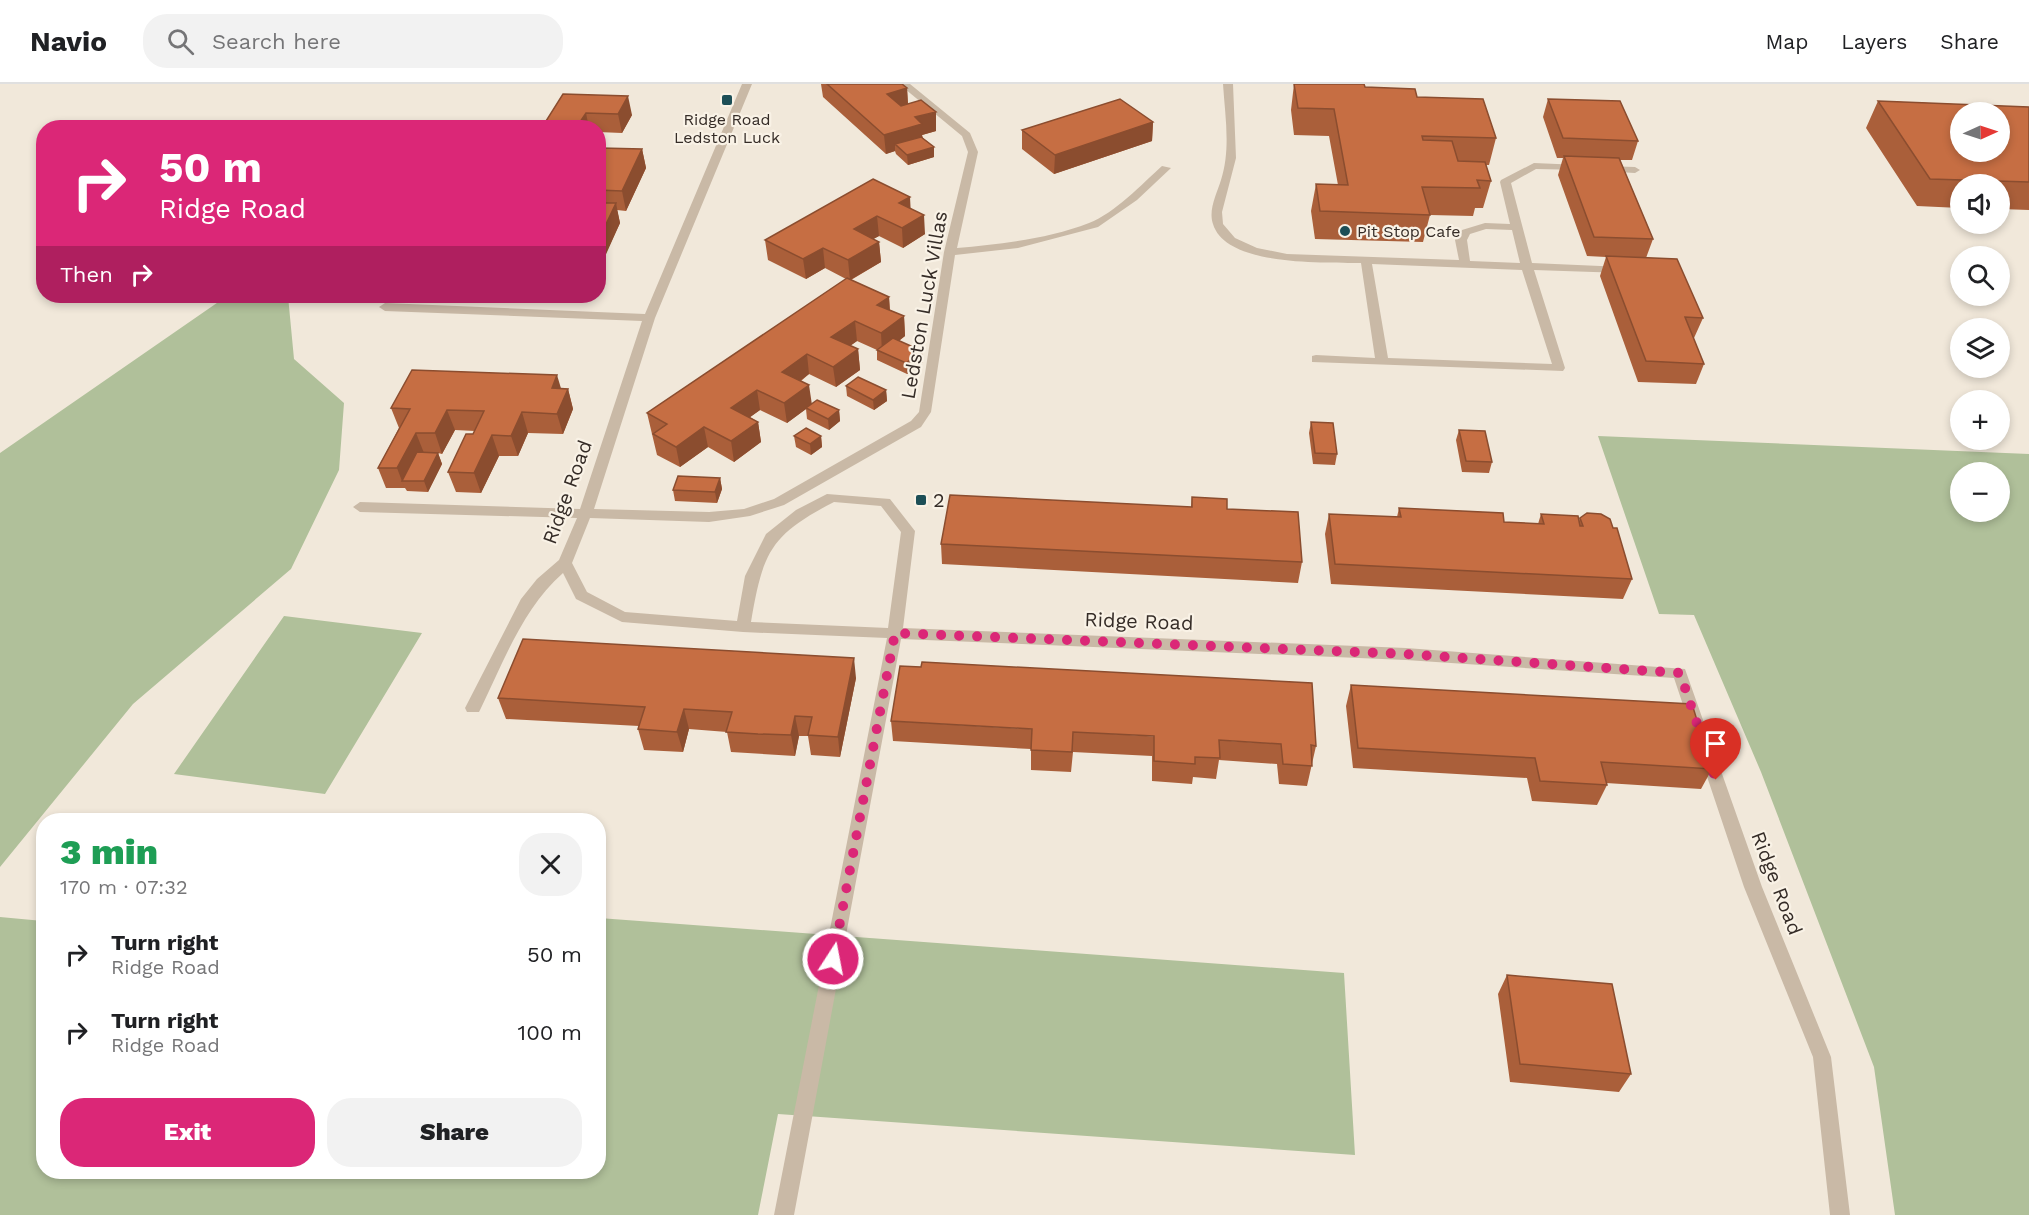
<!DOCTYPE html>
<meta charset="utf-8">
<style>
:root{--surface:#fff;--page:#f2f2f2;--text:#202124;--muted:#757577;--line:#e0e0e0;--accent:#db2777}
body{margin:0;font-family:"Work Sans",sans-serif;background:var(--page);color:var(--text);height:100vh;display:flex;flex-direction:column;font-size:22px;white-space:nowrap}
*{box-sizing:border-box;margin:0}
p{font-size:20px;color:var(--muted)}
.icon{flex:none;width:33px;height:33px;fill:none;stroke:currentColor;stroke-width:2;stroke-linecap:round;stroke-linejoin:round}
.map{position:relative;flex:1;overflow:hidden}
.drawer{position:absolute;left:36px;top:729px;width:570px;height:366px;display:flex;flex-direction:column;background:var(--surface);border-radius:24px;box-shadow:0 3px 9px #0003}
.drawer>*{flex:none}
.guide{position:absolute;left:36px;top:36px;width:570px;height:183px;border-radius:24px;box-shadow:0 3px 9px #0003;background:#db2777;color:#fff;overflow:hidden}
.needle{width:39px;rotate:87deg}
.tools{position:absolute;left:1950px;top:18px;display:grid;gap:12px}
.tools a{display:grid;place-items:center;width:60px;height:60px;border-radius:50%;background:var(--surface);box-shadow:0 3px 9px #0003;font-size:30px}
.pin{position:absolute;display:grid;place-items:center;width:51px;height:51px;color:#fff;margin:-62px -26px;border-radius:50% 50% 50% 0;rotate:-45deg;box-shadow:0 0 6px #0007}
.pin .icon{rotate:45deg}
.me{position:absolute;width:66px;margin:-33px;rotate:11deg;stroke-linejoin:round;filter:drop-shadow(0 0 4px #0008)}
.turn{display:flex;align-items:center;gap:21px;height:126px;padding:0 24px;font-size:27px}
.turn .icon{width:78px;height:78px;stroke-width:2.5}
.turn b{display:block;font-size:42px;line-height:51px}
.then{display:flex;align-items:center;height:57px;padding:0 24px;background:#0003;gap:12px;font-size:22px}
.round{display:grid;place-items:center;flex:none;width:63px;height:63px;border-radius:24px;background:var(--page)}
.overview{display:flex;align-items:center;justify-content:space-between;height:102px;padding:0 24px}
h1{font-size:36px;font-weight:800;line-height:45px;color:#1e9e55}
.primary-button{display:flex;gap:12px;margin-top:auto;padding:12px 24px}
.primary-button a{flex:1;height:69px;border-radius:24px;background:var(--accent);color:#fff;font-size:24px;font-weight:800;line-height:69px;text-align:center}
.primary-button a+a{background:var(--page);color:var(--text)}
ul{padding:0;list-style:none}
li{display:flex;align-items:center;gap:18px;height:78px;padding:0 24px}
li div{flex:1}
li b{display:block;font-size:22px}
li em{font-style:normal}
header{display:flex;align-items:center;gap:36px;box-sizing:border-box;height:84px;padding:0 30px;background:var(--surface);border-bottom:2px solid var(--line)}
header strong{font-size:28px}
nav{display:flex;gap:33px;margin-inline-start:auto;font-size:21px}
.search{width:420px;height:54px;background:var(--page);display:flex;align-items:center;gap:15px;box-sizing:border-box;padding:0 21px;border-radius:24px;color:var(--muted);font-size:22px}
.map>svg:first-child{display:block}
.green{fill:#b0c09a;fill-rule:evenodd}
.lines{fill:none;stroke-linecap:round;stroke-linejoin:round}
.minor{fill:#c9b9a6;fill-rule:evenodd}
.wall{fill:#aa5f3a}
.shaded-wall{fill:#8b4d2f}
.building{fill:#c66e43;stroke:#8b4d2f;stroke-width:1.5;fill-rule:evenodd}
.route{stroke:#db2777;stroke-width:10;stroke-dasharray:0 18}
.poi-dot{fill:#1c4e56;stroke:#f9f2e6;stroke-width:2}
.labels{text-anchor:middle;stroke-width:4.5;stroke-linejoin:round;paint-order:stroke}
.far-poi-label{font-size:16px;fill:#352c27;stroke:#f9f2e6}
.street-label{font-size:20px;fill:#352c27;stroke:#f9f2e6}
.poi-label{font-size:20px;fill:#352c27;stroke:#f9f2e6;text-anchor:start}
</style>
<header>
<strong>Navio</strong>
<div class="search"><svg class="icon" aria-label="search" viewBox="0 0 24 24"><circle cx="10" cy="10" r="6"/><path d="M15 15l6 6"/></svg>Search here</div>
<nav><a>Map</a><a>Layers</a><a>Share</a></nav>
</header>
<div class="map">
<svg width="2029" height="1131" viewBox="0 0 2029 1131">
<rect width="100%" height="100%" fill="#f1e8da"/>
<!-- green -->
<path class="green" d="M227 212H288L294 275 344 319 339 386 291 485 133 620 0 783V369Z
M1598 352 2029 370V1131H1895L1874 983 1761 688 1694 531 1659 530ZM1960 388H2000V428H1960Z
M284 532 422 549 325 710 174 690Z
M0 833 43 837 44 1088H598L599 834 1344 889 1355 1071 778 1030 758 1131H0Z"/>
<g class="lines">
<!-- minor -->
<path class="minor" d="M742 0H752L655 234 594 425 709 428 744 425 774 415 911 337 919 328 944 168 968 68 962 52 899 0H910L970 49 978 68 957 164C1000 160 1048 155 1089 139 1115 129 1142 100 1162 82L1171 84 1137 116 1098 143 1018 164 955 171 931 328 921 343 784 421 750 432 709 438 590 434 572 479 587 508 625 528 737 537 745 492 766 450 796 426 827 410 890 415 915 447 903 544 1406 564 1685 585 1762 803 1831 973 1850 1131H1830L1813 973 1744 803 1674 594 1406 576 901 555 794 1131H774L887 554 743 548 622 538 576 515 563 489C523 524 504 577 481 624L479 628H467L465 624 521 515 537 495 559 476 577 434 360 428 353 423 360 418 580 425 642 237 385 227 379 223 385 219 645 230ZM834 418 881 422 901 448 888 544 751 538C763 468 770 451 834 418Z
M1223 0H1233L1236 74 1222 128 1223 140 1235 154 1257 164 1287 170 1459 176 1455 156 1462 146 1485 139 1510 140 1500 98 1501 96 1534 79 1580 81 1584 82V86L1536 85 1511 99 1532 179 1623 183 1629 186 1623 189 1534 186 1565 284 1563 287 1312 278V272L1316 271 1375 274 1361 179C1325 178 1226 183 1213 140 1208 126 1217 109 1221 96 1231 65 1225 32 1223 0ZM1486 145 1512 146 1520 179 1470 177 1467 156 1470 150ZM1372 180 1522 186 1552 280 1388 274Z
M1604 82 1635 83 1640 86 1635 89 1600 87 1599 85Z"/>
</g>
<!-- wall -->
<path class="wall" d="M821 0H902L907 4 908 19 936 47 922 51 923 54 934 63V73L908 81 896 70 895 67 886 70 823 13Z
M1294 0 1365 3 1417 13 1496 54 1489 81H1486L1491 97 1483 124H1475L1473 132 1430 131 1423 158 1315 155 1311 127 1316 100 1338 101 1329 52 1294 51 1291 26Z
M563 10 632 31 622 49 598 48V44H547L546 37Z
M1548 15 1638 57 1632 76H1620L1653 155 1646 174 1703 234 1694 254H1693L1704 280 1696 300 1638 298 1600 192 1606 173 1587 172 1558 91 1563 74H1557L1543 33Z
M1878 17 2029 23V126L2000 125V100H1960V124L1917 122 1866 44Z
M1153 38 1152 57 1054 90 1022 65V46Z
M642 65 646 84 626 127 617 126 620 139 598 186V67Z
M911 124 925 150 903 164 879 152 873 155 879 158 881 178 851 196 889 213 890 226 904 232 905 252 899 257 923 278 907 290 877 276V266L857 257 850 262 858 265 860 286 836 303 809 290 801 297 811 320 839 326 840 337 829 346 807 335 806 325 787 339 760 326 750 333 758 338 761 358 734 378 708 363 680 383 657 371 647 329 846 195 825 184 806 195 768 176 765 156Z
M846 302 886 306 887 317 874 326 847 312Z
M561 304 568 305 573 325 563 350 528 349 518 372H499L481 409 456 408 448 388 475 347 455 346 442 370 438 369 442 380 428 408 407 407 405 404H386L378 384 399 344 391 324Z
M1311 338 1337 370 1335 381 1313 380 1309 349Z
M1459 346 1492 378 1489 389 1462 388 1456 356Z
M794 352H821L822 363 811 371 796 363Z
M720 394 722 405 717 419 675 417 673 406Z
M1192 413 1227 425 1302 478 1298 499 942 480 941 460 1191 423Z
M1399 424 1504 438 1538 440 1541 430 1579 437 1580 434 1632 495 1623 515 1331 500 1325 450 1329 430 1397 433Z
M856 594 840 673 811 671 808 652H799L795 672 731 668 727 648 689 645 683 668 644 666 638 645 639 642 506 635 498 614Z
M1351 601 1712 685 1701 705 1606 699 1607 701 1597 721 1532 717 1527 694 1353 684 1346 622Z
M891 637 1316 662 1307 702 1279 700 1277 680 1219 676 1216 695 1193 693 1192 700 1152 697V672L1073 668 1071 688 1031 686V665L893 657Z
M1507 891 1631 990 1619 1008 1510 998 1498 910Z"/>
<!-- shaded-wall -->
<path class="shaded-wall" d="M907 4 908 23 888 28 887 10Z
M628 12 632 31 622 49 618 30Z
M936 28V47L922 51 923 59 895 60V67L886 70 884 51 915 33Z
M586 29 589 44H581L580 38Z
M1153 38 1152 57 1054 90 1055 71Z
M934 63V73L908 81 907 71Z
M642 65 646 84 626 127 622 107Z
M910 113 911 132 899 119Z
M616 119 620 139 599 186 598 157Z
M924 131 925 150 903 164 902 144Z
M877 132 879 152 855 165 854 145Z
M879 158 881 178 850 196 848 176Z
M823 164 825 184 806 195 803 175Z
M889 213 890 233 877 221Z
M904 232 905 252 882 269 881 249Z
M855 237 857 257 834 273 831 253Z
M858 265 860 286 836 303 833 283Z
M922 267 923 278 907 290 906 279Z
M807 270 809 290 785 308 782 288Z
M557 291 563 311 552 304Z
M809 301 812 321 806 324V325L787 339 784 319Z
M568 305 573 325 563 350 557 330Z
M757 306 760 326 735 344 731 324Z
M886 306 887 317 874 326 873 316Z
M447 326 455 346 442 370 435 349Z
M839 326 840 337 829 346 828 335Z
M522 328 528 349 518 372 511 352Z
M758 338 761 358 734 378 731 357Z
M704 343 708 363 680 383 676 363Z
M416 349 424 369 402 397 405 405 397 384Z
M492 351 499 372 481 409 474 389Z
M821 352 822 363 811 371 810 360Z
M438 369 442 380 428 408 424 397Z
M720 394 722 405 717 419 715 408Z
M854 574 856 594 840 673 838 653Z
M684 625 689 645 683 668 677 648Z
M795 632 799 652 795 672 791 651Z"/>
<!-- building -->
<path class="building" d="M827 0H902L907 4 887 10 901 22 921 16 936 28 915 33 922 40 884 51Z
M1294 0H1364L1365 3 1415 5 1417 13 1483 15 1496 54 1422 52 1423 56 1452 57 1458 77 1485 78 1491 97 1477 96 1480 104 1422 103 1430 131 1320 127 1316 100 1348 101 1334 25 1298 24Z
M563 10 628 12 618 30 586 29 580 38 546 37Z
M1120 15 1153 38 1055 71 1022 46Z
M1548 15 1620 17 1638 57 1563 54Z
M1878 17 2029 23V98L1930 95ZM1960 28H2000V68H1960Z
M921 53 934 63 907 71 895 60Z
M600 64 642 65 622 107 598 106V67Z
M1564 72 1619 74 1653 155 1594 153Z
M873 95 910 113 899 119 924 131 902 144 877 132 854 145 879 158 848 176 823 164 803 175 765 156Z
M598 119H616L598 157Z
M1606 172 1677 175 1703 234 1685 233 1704 280 1646 277Z
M847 194 889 213 877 221 904 232 881 249 855 237 831 253 858 265 833 283 807 270 782 288 809 301 784 319 757 306 731 324 758 338 731 357 704 343 676 363 653 350 667 340 647 329Z
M893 254 922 267 906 279 877 266Z
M412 286 557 291 552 304 568 305 557 330 522 328 511 352 492 351 474 389 448 388 466 350H473L484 327 447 326 435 349H416L397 384H378L410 325 391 324Z
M858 293 886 306 873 316 846 302Z
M817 316 839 326 828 335 806 324Z
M1311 338 1333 339 1337 370 1315 369Z
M806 344 821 352 810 360 794 352Z
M1459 346 1485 347 1492 378 1466 377Z
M417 368 438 369 424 397H402Z
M678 392 720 394 715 408 673 406Z
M950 411 1192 423V413L1227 415V425L1298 428 1302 478 941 460Z
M1399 424 1503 429 1504 438 1544 440 1541 430 1578 432 1580 442H1583L1580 434 1587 429 1601 430 1610 435 1613 444H1617L1632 495 1335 480 1329 430 1401 433Z
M523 555 854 574 838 653 808 651 812 633 795 632 791 651 758 650 726 648 732 628 684 625 677 648 638 645 645 623 498 614Z
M922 578 1312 599 1316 662 1311 661 1312 682 1283 680 1281 660 1219 656 1220 674 1195 673V680L1154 677V652L1073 648 1072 668 1031 666 1032 645 891 637 900 582 921 583Z
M1351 601 1692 620 1712 685 1601 678 1607 701 1540 697 1535 674 1358 664Z
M1507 891 1612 900 1631 990 1520 980Z"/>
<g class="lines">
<!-- route -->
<path class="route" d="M833 875 895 549 1406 570 1680 589 1716 696"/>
</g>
<!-- markers -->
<g class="poi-dot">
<rect x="721" y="10" width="12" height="12" rx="3"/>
<circle cx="1345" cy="147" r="6"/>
<rect x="915" y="410" width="12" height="12" rx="3"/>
</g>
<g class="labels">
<!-- far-poi labels -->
<g class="far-poi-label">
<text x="727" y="41">Ridge Road<tspan x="727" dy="18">Ledston Luck</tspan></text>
<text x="1357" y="153" text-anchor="start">Pit Stop Cafe</text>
</g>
<!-- street labels -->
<g class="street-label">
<text transform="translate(924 221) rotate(-80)" y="7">Ledston Luck Villas</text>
<text transform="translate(567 408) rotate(-70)" y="7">Ridge Road</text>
<text transform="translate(1139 537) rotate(2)" y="7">Ridge Road</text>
<text transform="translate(1777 799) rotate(69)" y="7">Ridge Road</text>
</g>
<!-- poi labels -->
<g class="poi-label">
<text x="933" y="423">2</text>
</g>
</g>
</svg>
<div class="tools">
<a><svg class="needle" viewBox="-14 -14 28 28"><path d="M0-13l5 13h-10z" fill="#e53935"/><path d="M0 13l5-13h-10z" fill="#757577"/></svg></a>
<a><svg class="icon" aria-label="sound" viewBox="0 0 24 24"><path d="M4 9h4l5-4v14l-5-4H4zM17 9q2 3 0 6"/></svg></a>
<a><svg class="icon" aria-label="search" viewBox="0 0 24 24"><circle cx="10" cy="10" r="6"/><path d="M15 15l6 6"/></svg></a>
<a><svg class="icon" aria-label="layers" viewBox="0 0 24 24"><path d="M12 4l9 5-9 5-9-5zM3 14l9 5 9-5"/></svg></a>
<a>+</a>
<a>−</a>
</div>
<div class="pin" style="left:1716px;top:696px;background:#d93025"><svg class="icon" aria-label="arrive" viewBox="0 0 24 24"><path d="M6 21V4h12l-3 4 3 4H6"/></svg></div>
<svg class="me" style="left:833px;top:875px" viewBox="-20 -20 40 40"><circle r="17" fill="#db2777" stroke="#fff" stroke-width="3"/><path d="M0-11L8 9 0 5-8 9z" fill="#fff"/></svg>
<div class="guide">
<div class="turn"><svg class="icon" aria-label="right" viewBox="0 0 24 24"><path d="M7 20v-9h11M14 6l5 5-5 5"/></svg><div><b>50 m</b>Ridge Road</div></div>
<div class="then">Then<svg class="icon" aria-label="right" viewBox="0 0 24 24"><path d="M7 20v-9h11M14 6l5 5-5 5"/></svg></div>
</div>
<section class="drawer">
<div class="overview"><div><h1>3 min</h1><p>170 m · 07:32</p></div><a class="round"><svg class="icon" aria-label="close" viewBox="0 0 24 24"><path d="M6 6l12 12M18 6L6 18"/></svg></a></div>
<ul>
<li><svg class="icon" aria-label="right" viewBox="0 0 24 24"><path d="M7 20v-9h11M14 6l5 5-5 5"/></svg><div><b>Turn right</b><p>Ridge Road</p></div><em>50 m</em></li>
<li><svg class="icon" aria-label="right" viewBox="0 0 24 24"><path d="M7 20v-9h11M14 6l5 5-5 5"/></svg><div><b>Turn right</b><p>Ridge Road</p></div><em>100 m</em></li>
</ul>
<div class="primary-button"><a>Exit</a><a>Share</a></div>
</section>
</div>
